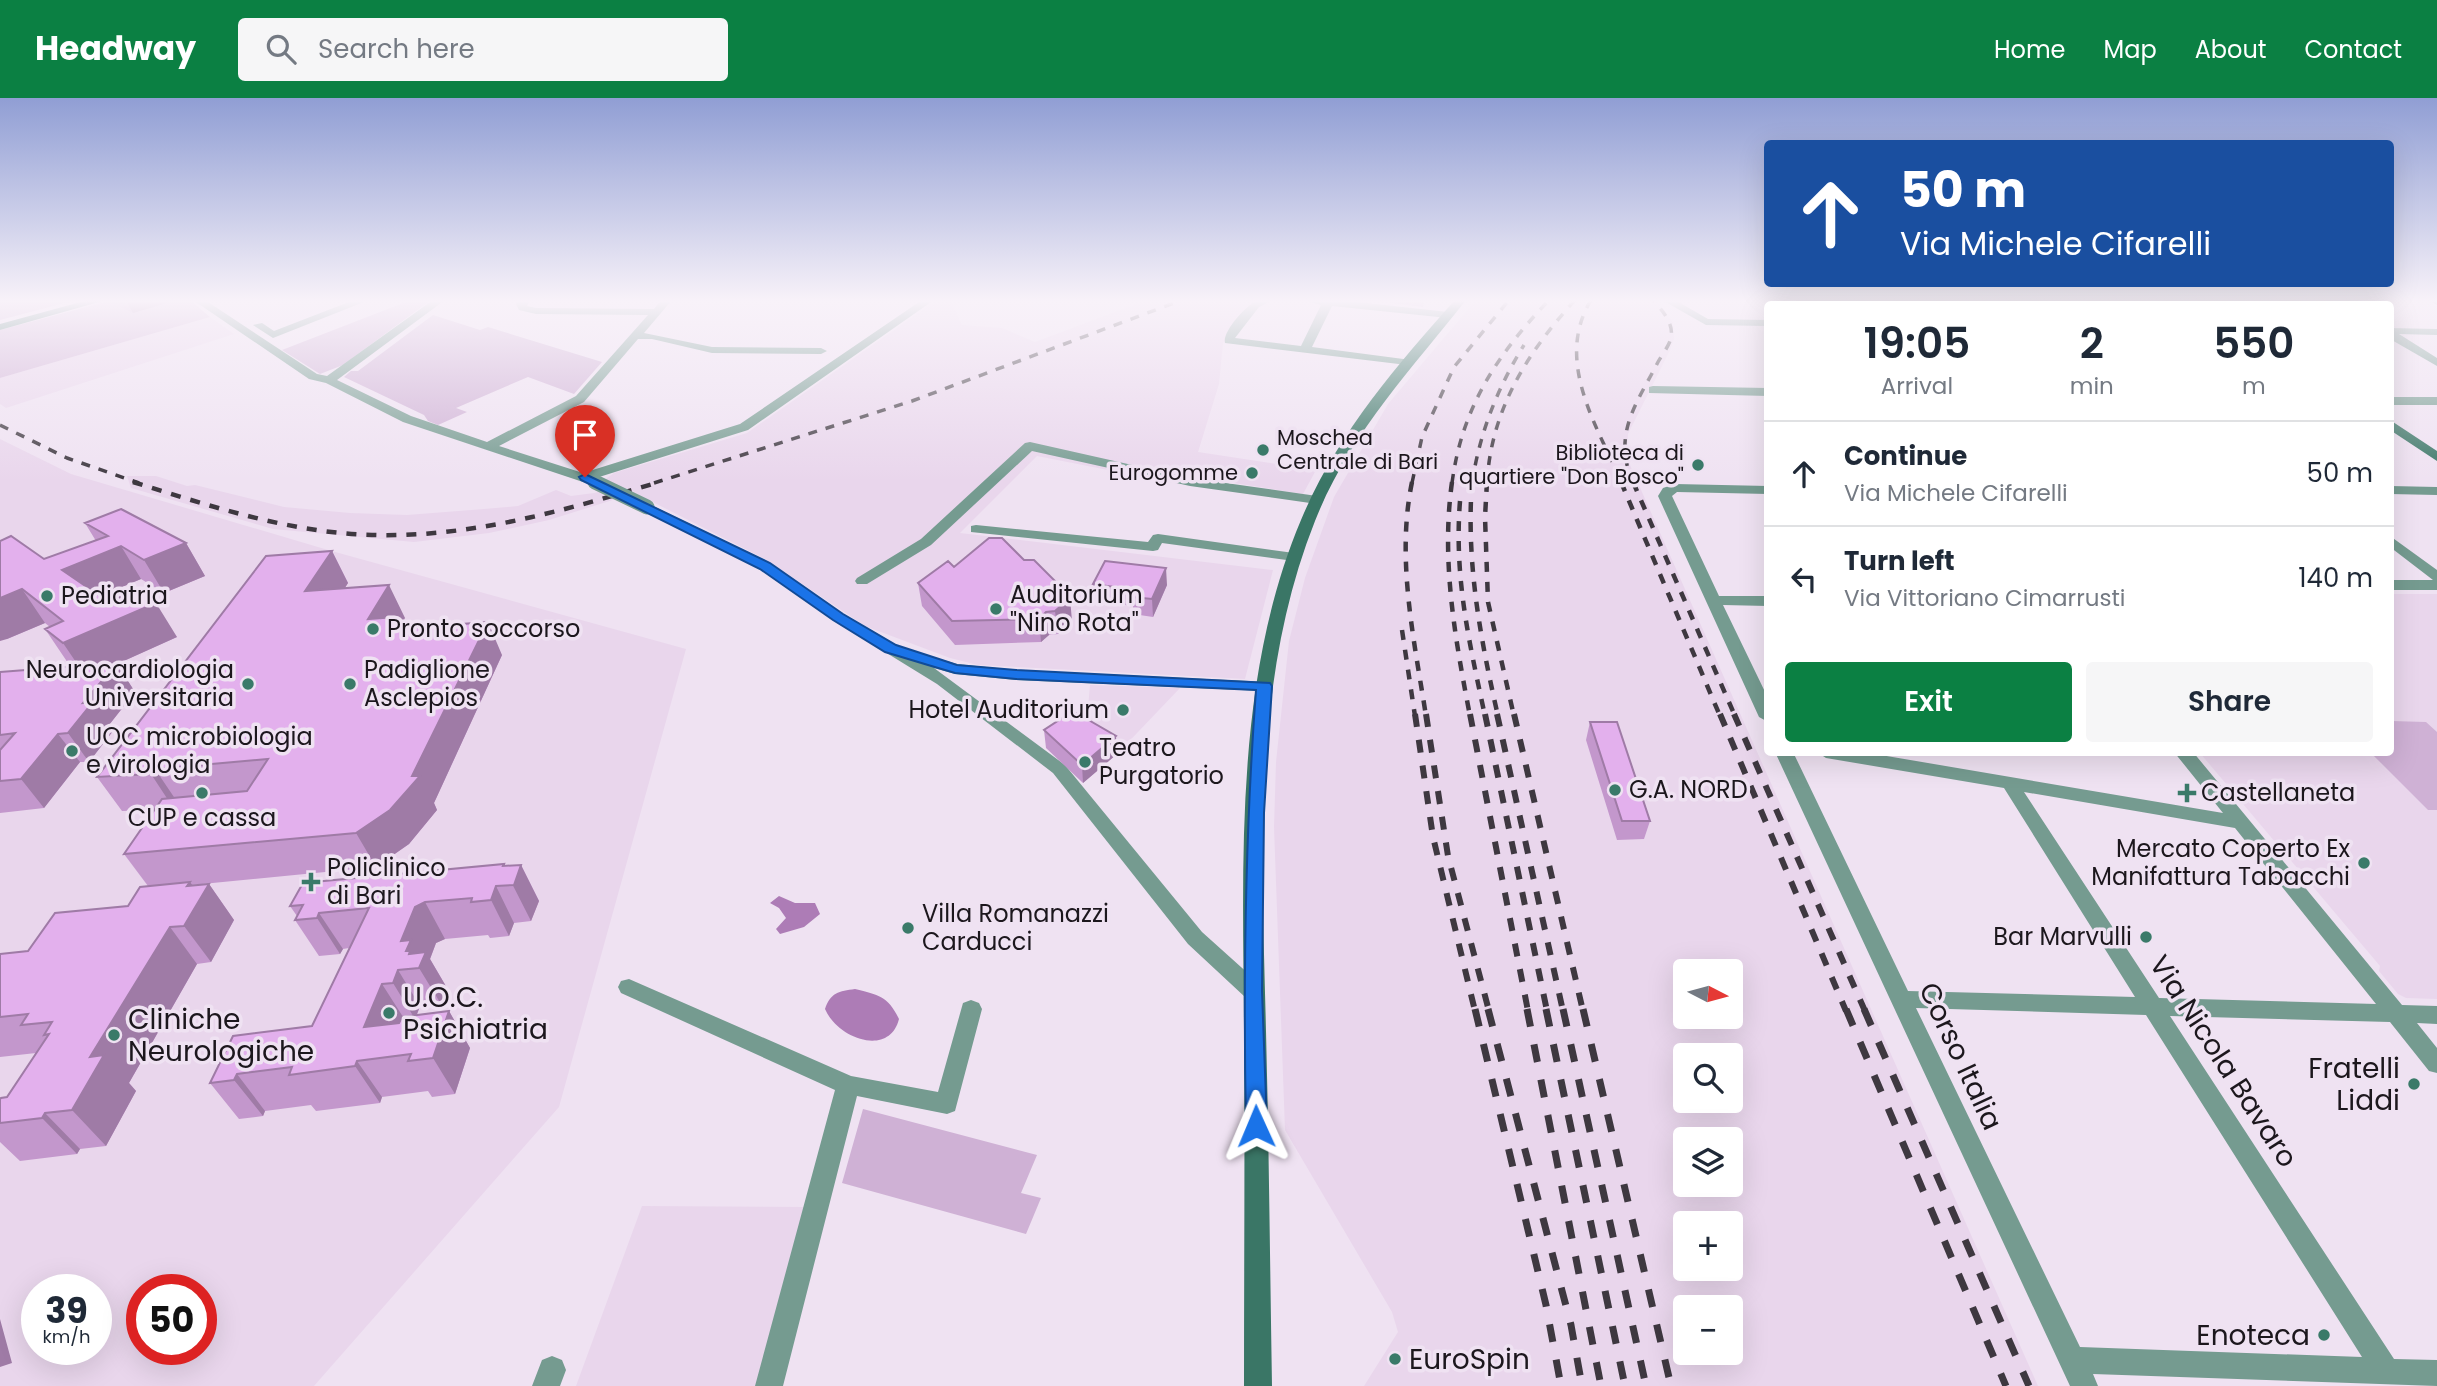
<!DOCTYPE html>
<meta charset="utf-8">
<style>
:root{--surface:#fff;--page:#f6f6f7;--text:#1f2937;--muted:#747a83;--line:#e0e1e3;--accent:#0b8043}
body{margin:0;font-family:Poppins,sans-serif;background:var(--page);color:var(--text);height:100vh;display:flex;flex-direction:column;font-size:26px;white-space:nowrap}
*{box-sizing:border-box;margin:0}
p{font-size:23px;color:var(--muted)}
.icon{flex:none;width:38px;height:38px;fill:none;stroke:currentColor;stroke-width:2;stroke-linecap:round;stroke-linejoin:round}
.map{position:relative;flex:1;overflow:hidden}
.side{position:absolute;left:1764px;top:203px;width:630px;height:455px;display:flex;flex-direction:column;background:var(--surface);border-radius:7px;box-shadow:0 7px 28px #0002}
.side>*{flex:none}
.hud{position:absolute;left:1764px;top:42px;width:630px;height:147px;border-radius:7px;box-shadow:0 7px 28px #0002;background:#1a4fa0;color:#fff;overflow:hidden}
.needle{width:46px;rotate:96deg}
.controls{position:absolute;left:1673px;top:861px;display:grid;gap:14px}
.controls a{display:grid;place-items:center;width:70px;height:70px;border-radius:7px;background:var(--surface);box-shadow:0 7px 28px #0002;font-size:35px}
.speed{position:absolute;left:21px;top:1176px;display:flex;gap:14px;font-size:35px;font-weight:700;text-align:center}
.speed>*{display:grid;place-content:center;width:91px;height:91px;border-radius:50%;background:var(--surface);box-shadow:0 7px 28px #0002;line-height:1}
.speed small{font-size:18px;font-weight:400}
.speed .limit{border:10px solid #d22;background:#fff;color:#111}
.pin{position:absolute;display:grid;place-items:center;width:60px;height:60px;color:#fff;margin:-72px -30px;border-radius:50% 50% 50% 0;rotate:-45deg;box-shadow:0 0 7px #0007}
.pin .icon{rotate:45deg}
.me{position:absolute;width:77px;margin:-38px;rotate:359deg;stroke-linejoin:round;filter:drop-shadow(0 0 5px #0008)}
.turn{display:flex;align-items:center;gap:24px;height:147px;padding:0 21px;font-size:32px}
.turn .icon{width:91px;height:91px;stroke-width:2.5}
.turn b{display:block;font-size:49px;line-height:60px}
.eta{display:flex;justify-content:space-evenly;align-items:center;height:119px;text-align:center}
.eta b{font-size:42px;font-weight:600;line-height:49px}
.primary-button{display:flex;gap:14px;margin-top:auto;padding:14px 21px}
.primary-button a{flex:1;height:80px;border-radius:7px;background:var(--accent);color:#fff;font-size:28px;font-weight:600;line-height:80px;text-align:center}
.primary-button a+a{background:var(--page);color:var(--text)}
ul{padding:0;list-style:none}
li{display:flex;align-items:center;gap:21px;height:105px;padding:0 21px;border-top:2px solid var(--line)}
li div{flex:1}
li b{display:block;font-size:26px}
li em{font-style:normal}
header{display:flex;align-items:center;gap:42px;box-sizing:border-box;height:98px;padding:0 35px;background:var(--accent);color:#fff}
header strong{font-size:33px}
nav{display:flex;gap:38px;margin-inline-start:auto;font-size:24px}
.search{width:490px;height:63px;background:var(--page);display:flex;align-items:center;gap:18px;box-sizing:border-box;padding:0 24px;border-radius:7px;color:var(--muted);font-size:26px}
.map>svg:first-child{display:block}
.built{fill:#e9d6ec;fill-rule:evenodd}
.green{fill:#cfb1d5}
.water{fill:#ad7cb6}
.lines{fill:none;stroke-linecap:round;stroke-linejoin:round}
.street{fill:#759b90;fill-rule:evenodd}
.secondary{fill:#3a7666;fill-rule:evenodd}
.rail-far3{stroke:#3e3840;stroke-width:3.5;stroke-dasharray:9 9;stroke-linecap:butt}
.rail-far2{stroke:#3e3840;stroke-width:4.5;stroke-dasharray:10 10;stroke-linecap:butt}
.rail-far1{stroke:#3e3840;stroke-width:6;stroke-dasharray:13 13;stroke-linecap:butt}
.rail{stroke:#3e3840;stroke-width:7;stroke-dasharray:18 18;stroke-linecap:butt}
.street-bridge-far1{stroke:#759b90;stroke-width:12}
.street-bridge{stroke:#759b90;stroke-width:15}
.wall{fill:#c397cc}
.shaded-wall{fill:#9f7ba6}
.building{fill:#e3b0ed;stroke:#9f7ba6;stroke-width:2}
.route{fill:#1a73e8;stroke:#114b97;stroke-width:2}
.poi-dot{fill:#3a7a69;stroke:#efe2f2;stroke-width:2.5}
.labels{text-anchor:middle;stroke-width:7;stroke-linejoin:round;paint-order:stroke}
.far-poi-label{font-size:21px;fill:#1c171d;stroke:#efe2f2;text-anchor:end}
.poi-label{font-size:24px;fill:#1c171d;stroke:#efe2f2;text-anchor:start}
.near-poi-label{font-size:28px;fill:#1c171d;stroke:#efe2f2;text-anchor:start}
.near-street-label{font-size:28px;fill:#1c171d;stroke:#efe2f2}
</style>
<header>
<strong>Headway</strong>
<div class="search"><svg class="icon" aria-label="search" viewBox="0 0 24 24"><circle cx="10" cy="10" r="6"/><path d="M15 15l6 6"/></svg>Search here</div>
<nav><a>Home</a><a>Map</a><a>About</a><a>Contact</a></nav>
</header>
<div class="map">
<svg width="2437" height="1288" viewBox="0 0 2437 1288">
<rect width="100%" height="100%" fill="#efe2f2"/>
<!-- built -->
<path class="built" d="M937 202H959L953 208 962 227 1002 230 1035 244 1147 202H1262L1223 245 1219 286 1198 354 1316 372 1303 396 1189 378 1179 386 1037 358 960 435 1273 472 1245 581 978 567 950 560 865 528 765 461 635 395 549 422 489 435 414 444 273 431 131 390 127 378H156L187 388 195 387 284 409 350 415 407 417 484 411 518 408 556 392 571 398 594 395 616 390 604 382 614 375 747 335Z
M1476 202H1656L1673 224 1674 241 1670 252 1628 336 1627 351 1630 367 2038 1288H1364L1398 1234 1392 1214 1285 1032 1274 729 1276 664 1289 543 1305 480 1334 399 1388 306ZM1685 873H1731V919H1685ZM1685 957H1731V1003H1685ZM1685 1041H1731V1087H1685ZM1685 1125H1731V1171H1685ZM1685 1209H1731V1255H1685Z
M210 219 234 236 6 310 0 306V280Z
M0 341 71 376 328 452 686 551 559 1009 314 1288H0ZM37 1192H96V1251H37ZM142 1192H201V1251H142Z
M2391 496H2437V901L2406 900 2398 896 2379 873 2380 868 2200 655 2390 654Z
M1090 587 1180 590 1117 656 1087 622Z
M642 1108 806 1109 757 1288H576Z"/>
<!-- green -->
<path class="green" d="M9 202H76L0 222V205Z
M113 202H190L210 219 0 280V232Z
M411 202H431L343 267 320 276 282 252Z
M433 217 480 232 488 229 602 264 574 296 528 279 456 310 467 314 438 327 428 323 424 317 344 279 351 273H358Z
M2391 623 2426 624 2437 634V712H2428L2371 655 2390 654Z
M863 1011 1037 1057 1021 1095 1041 1100 1026 1136 842 1085Z"/>
<!-- water -->
<path class="water" d="M779 798 795 805H815L820 816 804 829 780 836 776 831 786 820 779 810 770 805Z
M855 891C879 897 888 898 899 921 889 960 837 940 825 911 830 895 839 893 855 891Z"/>
<g class="lines">
<!-- street -->
<path class="street" d="M193 202H205L317 276 327 278 433 202H445L337 282 411 318 487 344 576 298 648 217 536 216 519 212 516 206 519 202H530L527 208 536 210 654 211 661 202H672L644 235 712 249 821 250 827 253 821 256 712 255 652 241H638L584 304 499 348 583 375 740 326 922 202H934L748 332 596 380 602 384 595 388 403 324 326 285 309 281Z
M354 202H369L273 240 253 227 262 225 274 233Z
M1258 202H1273L1259 209 1235 240 1301 248 1321 207 1302 202H1339L1448 214 1453 217 1448 220 1332 208 1312 249 1411 262V266L1407 267 1225 245C1222 234 1246 207 1258 202Z
M1662 202H1675L1708 221 1768 222V228L1706 227Z
M1805 202H1816L1819 206H1809Z
M1948 202H1959L1962 206H1952Z
M2091 202H2103L2106 206H2095Z
M2331 202H2344L2348 206H2336Z
M2390 230 2437 231V237L2399 236 2437 260V268L2390 241Z
M1653 288 1768 290V298L1649 295V289Z
M2390 299H2437V307H2390Z
M1030 344 1190 380 1317 398 1324 402 1317 406 1190 388 1032 353 931 447 867 486H857L855 483 857 480 921 441 1025 345Z
M1675 386 1768 388V396L1677 394 1672 398 1719 498H1768V508L1723 507 1768 600V624L1759 619 1658 398 1663 390Z
M2390 388 2437 389V397L2390 396Z
M647 405 770 465 843 516 914 557 920 555 957 566 1016 572 1270 584 1272 588 1270 592 1264 593 1016 582 955 576 934 570 1065 667 1202 834 1261 887 1264 893 1261 899 1253 901 1245 899 1188 846 1053 675 937 586 833 522 760 471 642 412V406Z
M976 427 1148 444 1153 437 1158 436 1294 455 1301 459 1294 463 1162 445 1158 452 1153 453 971 434V428Z
M2390 438 2437 472V492H2390V482H2433L2390 449Z
M1775 654H1793L1908 893 2135 899 2004 690 1826 660 1817 654H1863L2223 715 2174 654H2193L2402 907 2437 908V926L2417 925 2437 950V975L2429 973 2390 924 2170 918 2394 1261 2437 1262V1288L2093 1276 2098 1288H2070ZM2024 694 2235 730 2376 906 2159 900ZM1916 910 2146 917 2362 1259 2080 1249Z
M629 881 851 978 938 994 963 905 971 902 979 905 982 911 955 1013 947 1016 857 998 783 1288H755L835 992 621 895 618 889 621 883Z
M552 1258 562 1262 566 1272 560 1288H532L542 1262Z"/>
<!-- secondary -->
<path class="secondary" d="M88 202H106L0 232V226Z
M1455 202H1466C1410 273 1349 337 1315 423 1251 583 1262 764 1266 933 1269 1051 1270 1170 1272 1288H1244C1244 1169 1245 1051 1244 932 1243 763 1234 581 1301 422 1336 338 1395 269 1455 202Z
M2211 202H2223L2227 206H2216Z
M2428 202H2437V207Z
M2390 322 2437 353V363L2390 332Z"/>
<!-- rail-far3 -->
<path class="rail-far3" d="M1591 202C1554 263 1597 328 1622 385
M0 327 67 360 139 385
M654 385 912 303 1182 202
M1412 385 1422 339 1454 269 1509 202
M1452 385C1462 309 1497 257 1549 202
M1472 385C1480 334 1497 291 1524 247
M1487 385C1491 312 1527 255 1575 202
M1633 385C1612 336 1636 307 1658 264 1662 257 1669 248 1671 240 1674 225 1662 212 1653 202"/>
<!-- rail-far2 -->
<path class="rail-far2" d="M133 384C210 408 291 435 372 437 470 440 567 412 659 384
M1412 384C1396 461 1414 541 1426 618
M1452 384C1441 463 1455 540 1470 618
M1472 384C1466 464 1480 539 1498 618
M1487 384 1485 419 1488 504 1514 618
M1621 384 1720 618
M1633 384 1735 618
M1460 403C1454 480 1469 543 1485 618
M1402 532 1415 618"/>
<!-- rail-far1 -->
<path class="rail-far1" d="M1415 616 1433 739 1475 913
M1426 616 1448 758 1489 913
M1470 616 1528 913
M1485 616 1547 913
M1497 616 1563 913
M1514 616 1583 913
M1720 616 1846 913
M1734 616 1865 913"/>
<!-- rail -->
<path class="rail" d="M1475 911 1546 1207 1561 1288
M1488 911 1571 1227 1582 1288
M1527 911 1601 1288
M1546 911 1625 1288
M1563 911 1646 1288
M1583 911 1671 1288
M1846 911 2006 1288
M1864 911 2029 1288"/>
<!-- street-bridge-far1 -->
<path class="street-bridge-far1" d="M595 384 598 385"/>
<!-- street-bridge -->
<path class="street-bridge" d="M595 384 647 409"/>
</g>
<!-- wall -->
<path class="wall" d="M110 202H177L133 215 111 204Z
M1392 202H1424L1423 209 1392 205Z
M85 425 186 445 205 478 164 495 141 481 100 498 109 504 177 539 117 566 135 594 109 627 113 633 89 664H80L44 710 0 715V573L1 574 73 569 68 565 45 531 50 529 45 525 7 541 0 443 44 461 96 443Z
M989 440 1072 523 1058 536 1049 537 1041 544 955 547 922 508 918 485 954 469Z
M332 453 348 485 344 491 405 520 403 522 407 530 502 557 434 705 437 712 409 746 376 769 192 787V788L209 786 234 822 211 864 197 866 129 985 136 993 106 1048 80 1051 77 1056 20 1063 0 1044V1001L7 999 36 955 0 959V856L28 853 128 808 148 788 124 756 155 712 122 713 97 679Z
M1093 486 1167 487 1153 519 1133 516V508L1094 503Z
M1590 624 1650 723 1644 741 1617 742 1586 642Z
M1044 632 1117 656 1083 685 1046 650Z
M521 767 539 803 531 823 514 825 509 838 490 840 488 837 445 841 436 845 430 861 447 890 441 906 420 908 417 917 449 913 470 950 455 996 432 999 428 993 382 999 380 1005 316 1013 311 1007 265 1013 263 1018 239 1021 210 985 312 928 349 850 343 851 340 856 319 858 295 822 297 818 290 808 506 768Z"/>
<!-- shaded-wall -->
<path class="shaded-wall" d="M126 202H177L133 215Z
M186 445 205 478 164 495 144 462Z
M121 448 141 481 84 505 62 472Z
M332 453 348 485 322 526 305 493Z
M1166 470 1167 487 1153 519 1152 501Z
M389 487 405 520 403 522 419 554 368 521Z
M22 491 45 525 7 541 0 543V500Z
M1070 500 1072 523 1058 536 1055 513Z
M156 505 177 539 117 566 135 594 109 627 113 633 89 664 68 635 83 605 86 579 63 545Z
M1046 514 1049 537 1041 544 1039 521Z
M488 524 502 557 434 705 437 712 409 746 376 769 356 735 412 678Z
M58 636 80 664 44 710 21 681Z
M1116 638 1117 656 1083 685 1082 667Z
M155 671 178 705 174 711 151 676Z
M504 766 514 785 521 767 539 803 531 823 503 768Z
M190 784 201 799 209 786 234 822 211 864 184 828 187 788Z
M496 788 514 825 509 838 491 802Z
M425 804 445 841 436 845 430 861 447 890 441 906 419 870 406 853 401 843 415 809Z
M319 815 343 851 340 856 317 820Z
M170 829 197 866 129 985 136 993 106 1048 72 1012 90 959Z
M398 872 420 908 415 921 393 885Z
M382 886 405 922 390 959 364 929Z
M449 913 470 950 455 996 433 960Z
M357 963 382 999 380 1005 355 968Z
M237 976 265 1013 263 1018 234 982Z
M45 1015 80 1051 77 1056 42 1020Z
M0 1221 12 1265 0 1269Z"/>
<!-- building -->
<path class="building" d="M121 411 186 445 144 462 121 448 62 472 109 504 137 492 156 505 63 545 45 531 63 523 22 491 0 500V443L11 438 44 461 108 438 85 425Z
M989 440H1002L1024 462H1034L1069 497 1070 500 1055 513 1046 514 1039 521 952 523 918 485 948 463 954 469Z
M332 453 305 493 389 487 368 521 396 519 394 523 403 522 398 531 488 524 412 678H420L390 712 356 735 124 756 162 701 247 693 268 661 155 671 151 676 97 679 266 458Z
M1105 463 1166 470 1152 501 1132 499 1136 492 1093 486Z
M117 565 83 605 93 604 68 635 58 636 21 681 0 683V652L15 635 0 637V574Z
M1073 613 1116 638 1082 667 1044 632Z
M1590 624H1617L1650 723H1622Z
M504 766 503 768 521 767 514 787 496 788 491 802 471 804 472 800 425 804 415 809 401 843 411 842 406 853H410L409 856 426 854 419 870 398 872 393 885 382 886 364 929 399 925 402 919 449 913 433 960 408 963 411 956 357 963 355 968 289 977 292 969 237 976 234 982 210 985 233 938 312 928 369 810 319 815 317 820 295 822 303 807 290 808 303 785Z
M190 784 187 788 209 786 184 828 170 829 90 959 104 957 72 1012 45 1015 42 1020 0 1025V1001L1 1000 7 999 49 936 44 937 52 924 21 927 28 916 0 919V856L28 853 55 815 128 808 140 789Z"/>
<!-- sky -->
<linearGradient id="sky" x2="0" y2="1"><stop stop-color="#909ed4"/><stop offset="0.53" stop-color="#f8f2f9"/><stop offset="1" stop-color="#f8f2f9" stop-opacity="0"/></linearGradient>
<rect width="2437" height="383" fill="url(#sky)"/>
<!-- route -->
<path class="route" d="M585 376 770 465 843 516 896 547 939 561 957 567 1016 572 1270 585 1272 588 1264 715 1262 893 1267 1028 1264 1035 1256 1037 1249 1035 1246 1028C1243 880 1245 739 1256 592L1016 581 955 575 928 567 885 554 833 522 760 471 581 382 579 379Z"/>
<!-- markers -->
<g class="poi-dot">
<circle cx="1263" cy="352" r="7"/>
<circle cx="1698" cy="367" r="7"/>
<circle cx="1252" cy="375" r="7"/>
<circle cx="47" cy="498" r="7"/>
<circle cx="996" cy="511" r="7"/>
<circle cx="373" cy="531" r="7"/>
<circle cx="248" cy="586" r="7"/>
<circle cx="350" cy="586" r="7"/>
<circle cx="1123" cy="612" r="7"/>
<circle cx="72" cy="653" r="7"/>
<circle cx="1085" cy="664" r="7"/>
<circle cx="1615" cy="692" r="7"/>
<circle cx="202" cy="695" r="7"/>
<path d="M2183.5 684.5h7v7h7v7h-7v7h-7v-7h-7v-7h7z"/>
<circle cx="2364" cy="765" r="7"/>
<path d="M307.5 773.5h7v7h7v7h-7v7h-7v-7h-7v-7h7z"/>
<circle cx="908" cy="830" r="7"/>
<circle cx="2146" cy="839" r="7"/>
<circle cx="389" cy="915" r="7"/>
<circle cx="114" cy="937" r="7"/>
<circle cx="2414" cy="986" r="7"/>
<circle cx="2324" cy="1237" r="7"/>
<circle cx="1395" cy="1261" r="7"/>
</g>
<g class="labels">
<!-- far-poi labels -->
<g class="far-poi-label">
<text x="1277" y="347" text-anchor="start">Moschea<tspan x="1277" dy="24">Centrale di Bari</tspan></text>
<text x="1684" y="362">Biblioteca di<tspan x="1684" dy="24">quartiere "Don Bosco"</tspan></text>
<text x="1238" y="382">Eurogomme</text>
</g>
<!-- poi labels -->
<g class="poi-label">
<text x="1010" y="505">Auditorium<tspan x="1010" dy="28">"Nino Rota"</tspan></text>
<text x="61" y="506">Pediatria</text>
<text x="387" y="539">Pronto soccorso</text>
<text x="234" y="580" text-anchor="end">Neurocardiologia<tspan x="234" dy="28">Universitaria</tspan></text>
<text x="364" y="580">Padiglione<tspan x="364" dy="28">Asclepios</tspan></text>
<text x="1109" y="620" text-anchor="end">Hotel Auditorium</text>
<text x="86" y="647">UOC microbiologia<tspan x="86" dy="28">e virologia</tspan></text>
<text x="1099" y="658">Teatro<tspan x="1099" dy="28">Purgatorio</tspan></text>
<text x="1629" y="700">G.A. NORD</text>
<text x="2201" y="703">Castellaneta</text>
<text x="202" y="728" text-anchor="middle">CUP e cassa</text>
<text x="2350" y="759" text-anchor="end">Mercato Coperto Ex<tspan x="2350" dy="28">Manifattura Tabacchi</tspan></text>
<text x="327" y="778">Policlinico<tspan x="327" dy="28">di Bari</tspan></text>
<text x="922" y="824">Villa Romanazzi<tspan x="922" dy="28">Carducci</tspan></text>
<text x="2132" y="847" text-anchor="end">Bar Marvulli</text>
</g>
<!-- near-poi labels -->
<g class="near-poi-label">
<text x="403" y="909">U.O.C.<tspan x="403" dy="32">Psichiatria</tspan></text>
<text x="128" y="931">Cliniche<tspan x="128" dy="32">Neurologiche</tspan></text>
<text x="2400" y="980" text-anchor="end">Fratelli<tspan x="2400" dy="32">Liddi</tspan></text>
<text x="2310" y="1247" text-anchor="end">Enoteca</text>
<text x="1409" y="1271">EuroSpin</text>
</g>
<!-- near-street labels -->
<g class="near-street-label">
<text transform="translate(1961 958) rotate(65)" y="10">Corso Italia</text>
<text transform="translate(2224 963) rotate(57)" y="10">Via Nicola Bavaro</text>
</g>
</g>
</svg>
<div class="controls">
<a><svg class="needle" viewBox="-14 -14 28 28"><path d="M0-13l5 13h-10z" fill="#e53935"/><path d="M0 13l5-13h-10z" fill="#747a83"/></svg></a>
<a><svg class="icon" aria-label="search" viewBox="0 0 24 24"><circle cx="10" cy="10" r="6"/><path d="M15 15l6 6"/></svg></a>
<a><svg class="icon" aria-label="layers" viewBox="0 0 24 24"><path d="M12 4l9 5-9 5-9-5zM3 14l9 5 9-5"/></svg></a>
<a>+</a>
<a>−</a>
</div>
<div class="speed"><div>39<small>km/h</small></div><div class="limit">50</div></div>
<div class="pin" style="left:585px;top:379px;background:#d93025"><svg class="icon" aria-label="arrive" viewBox="0 0 24 24"><path d="M6 21V4h12l-3 4 3 4H6"/></svg></div>
<svg class="me" style="left:1256px;top:1028px" viewBox="-20 -20 40 40"><path d="M0-17L14 15 0 8-14 15z" fill="#1a73e8" stroke="#fff" stroke-width="4"/></svg>
<div class="hud">
<div class="turn"><svg class="icon" aria-label="ahead" viewBox="0 0 24 24"><path d="M12 20V5M6 11l6-6 6 6"/></svg><div><b>50 m</b>Via Michele Cifarelli</div></div>
</div>
<section class="side">
<div class="eta">
<div><b>19:05</b><p>Arrival</p></div>
<div><b>2</b><p>min</p></div>
<div><b>550</b><p>m</p></div>
</div>
<ul>
<li><svg class="icon" aria-label="ahead" viewBox="0 0 24 24"><path d="M12 20V5M6 11l6-6 6 6"/></svg><div><b>Continue</b><p>Via Michele Cifarelli</p></div><em>50 m</em></li>
<li><svg class="icon" aria-label="left" viewBox="0 0 24 24"><path d="M17 20v-9H6M10 6l-5 5 5 5"/></svg><div><b>Turn left</b><p>Via Vittoriano Cimarrusti</p></div><em>140 m</em></li>
</ul>
<div class="primary-button"><a>Exit</a><a>Share</a></div>
</section>
</div>
